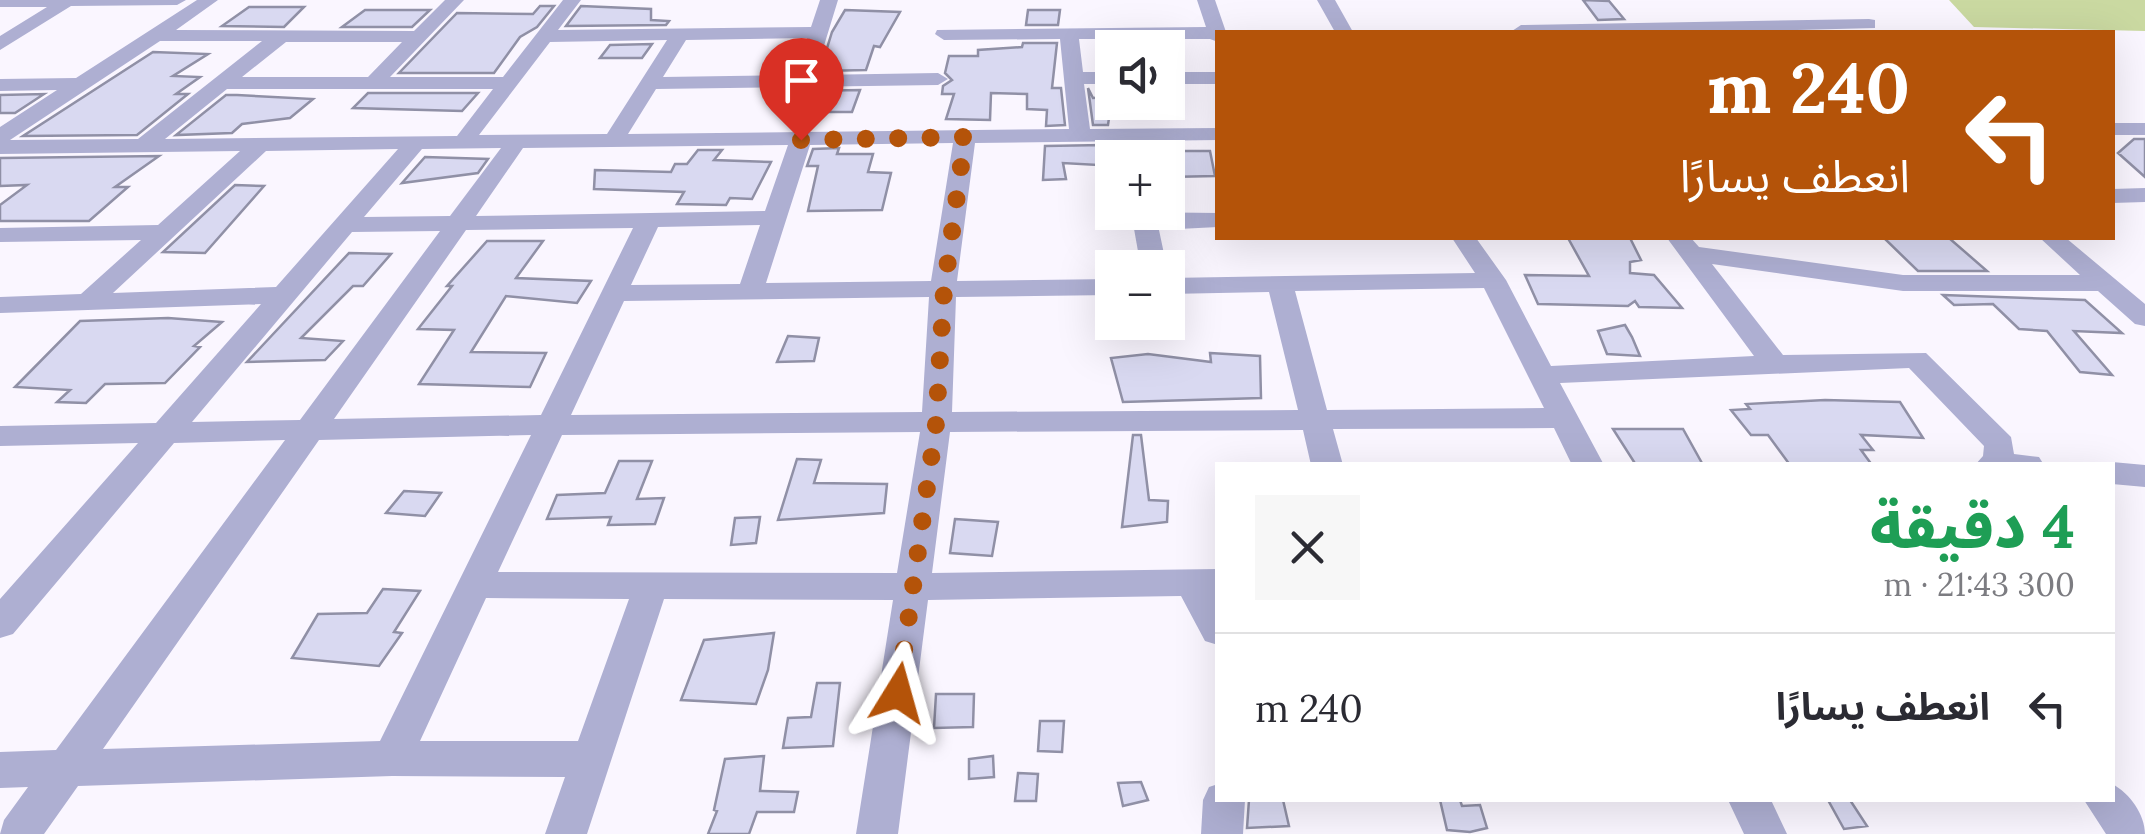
<!DOCTYPE html>
<html lang="ar">
<meta charset="utf-8">
<style>
:root{--surface:#fff;--page:#f7f7f7;--text:#2b2b33;--muted:#7c7c81;--line:#e1e1e2}
body{margin:0;font-family:Lora,"Noto Sans Arabic",serif;background:var(--page);color:var(--text);direction:rtl;height:100vh;display:flex;flex-direction:column;font-size:38px;white-space:nowrap}
*{box-sizing:border-box;margin:0}
p{font-size:32px;color:var(--muted)}
.icon{flex:none;width:55px;height:55px;fill:none;stroke:currentColor;stroke-width:2;stroke-linecap:round;stroke-linejoin:round}
.map{position:relative;flex:1;overflow:hidden;direction:ltr}
.sheet{position:absolute;left:1215px;top:462px;width:900px;height:340px;display:flex;flex-direction:column;background:var(--surface);border-radius:0px;box-shadow:0 10px 40px #0002;direction:rtl}
.sheet>*{flex:none}
.hud{position:absolute;left:1215px;top:30px;width:900px;height:210px;border-radius:0px;box-shadow:0 10px 40px #0002;direction:rtl;background:#b45309;color:#fff;overflow:hidden}
.fabs{position:absolute;left:1095px;top:30px;display:grid;gap:20px}
.fabs a{display:grid;place-items:center;width:90px;height:90px;border-radius:0px;background:var(--surface);box-shadow:0 10px 40px #0002;font-size:50px}
.pin{position:absolute;display:grid;place-items:center;width:85px;height:85px;color:#fff;margin:-102px -42px;border-radius:50% 50% 50% 0;rotate:-45deg;box-shadow:0 0 10px #0007}
.pin .icon{rotate:45deg}
.me{position:absolute;width:110px;margin:-55px;rotate:8deg;stroke-linejoin:round;filter:drop-shadow(0 0 8px #0008)}
.turn{display:flex;align-items:center;gap:35px;height:210px;padding:0 40px;font-size:45px}
.turn .icon{width:130px;height:130px;stroke-width:2.5}
.turn b{display:block;font-size:70px;line-height:85px}
.round{display:grid;place-items:center;flex:none;width:105px;height:105px;border-radius:0px;background:var(--page)}
.head{display:flex;align-items:center;justify-content:space-between;height:170px;padding:0 40px}
h1{font-size:60px;font-weight:800;line-height:75px;color:#1e9e55}
ul{padding:0;list-style:none}
li{display:flex;align-items:center;gap:30px;height:150px;padding:0 40px;border-top:2px solid var(--line)}
li div{flex:1}
li b{display:block;font-size:38px}
li em{font-style:normal}
.map>svg:first-child{display:block}
.green{fill:#cad9a1}
.building{fill:#d9d9f1;stroke:#9090a6;stroke-width:2.5}
.lines{fill:none;stroke-linecap:round;stroke-linejoin:round}
.minor{fill:#aeafd2;fill-rule:evenodd}
.route{stroke:#b45309;stroke-width:18;stroke-dasharray:0 32.4}
</style>
<div class="map">
<svg width="2145" height="834" viewBox="0 0 2145 834">
<rect width="100%" height="100%" fill="#faf6ff"/>
<!-- green -->
<path class="green" d="M1949 0H2145V31L1974 27Z"/>
<!-- building -->
<path class="building" d="M1583 0 1609 1 1624 19 1598 20Z
M540 6H554L537 27 520 37 494 73H399L457 13 533 14Z
M581 6 651 9V20L669 21 666 25 566 26Z
M249 7H304L284 27 222 26Z
M365 10H430L412 27H342Z
M845 10 900 12 880 47 874 46 866 70 820 71 832 32Z
M1028 10H1060L1058 25H1026Z
M1023 43H1057L1052 88H1061L1065 125 1046 126 1047 110 1027 109V94L991 93 990 120 946 119 954 94H942L943 86 952 80 945 73 949 56H978V50L1022 47Z
M652 44 642 58H600L610 45Z
M153 52 208 54 173 76 200 77 176 94H188L137 135 23 136Z
M1088 88 1093 98 1112 97 1108 125H1093Z
M860 90 852 112H794L805 91Z
M368 93H478L462 111 353 108Z
M44 94 15 113H0V95Z
M226 95H237L313 99 290 118 242 124 232 133 176 135Z
M2134 139H2145V177L2118 153Z
M1103 145 1098 165 1063 163 1066 179 1043 180 1045 146Z
M839 148 837 154H873L868 172 891 173 882 210 808 211 818 166H807L813 149Z
M698 150H722L714 160 771 162 752 199 730 198 726 205 677 204 684 192 594 189 595 170 671 172 675 164H687Z
M1168 151H1210L1215 176 1168 177Z
M159 156 115 187H128L89 221H0V205L27 185 0 186V158Z
M425 157 488 159 478 173 402 183Z
M235 185 264 186 205 253 163 252Z
M1568 238H1630L1641 260 1630 262V273L1654 275 1682 308 1639 307 1635 301 1628 306 1538 304 1525 275 1589 276Z
M1884 238H1949L1987 271H1918Z
M487 241H543L516 278 591 281 577 303 506 296 471 352 546 353 530 387 419 384 454 330 418 329 452 286H447Z
M349 253 391 254 363 286H353L301 338 343 341 325 360 247 362Z
M1943 295 2085 300 2122 333 2074 331 2112 375 2080 372 2047 331 2019 329 1993 304 1954 305Z
M168 318 222 322 194 346 200 347 165 383 105 384 86 403 57 402 70 390 15 387 80 321Z
M1625 325 1632 337 1640 356 1607 354 1598 331Z
M788 336 819 338 814 361 777 362Z
M1210 353 1260 356 1261 398 1123 402 1111 358 1148 354 1211 362Z
M1825 400 1900 402 1923 438 1861 435 1873 450H1861L1872 465H1790L1768 435H1751L1731 410 1750 409 1746 404Z
M1613 429H1683L1703 465H1636Z
M1133 435H1141L1149 500 1168 501 1167 522 1122 527Z
M797 459 821 460 814 483 887 484 884 513 778 520Z
M619 461H652L637 499 664 498 655 524 608 525 611 517 547 519 557 495 605 493Z
M404 491 441 493 425 516 386 513Z
M760 517 756 543 731 545 735 518Z
M955 519 998 522 992 556 950 553Z
M383 589 420 591 394 632 402 633 379 666 292 658 318 614 367 613Z
M774 633 768 670 756 704 681 700 704 640Z
M817 683H840L833 746 783 748 788 718 811 717Z
M936 694H974L973 727 934 728Z
M1040 721H1064L1062 752 1038 751Z
M764 756 760 791 798 792 794 812H757L749 834H708L717 811 714 810 725 759Z
M993 756 994 777 969 779V759Z
M1018 773 1038 774 1036 801H1015Z
M1141 782 1148 800 1123 806 1118 783Z
M1249 800H1283L1289 826 1247 828Z
M1440 800H1460L1462 806 1480 805 1487 828 1470 832 1447 830Z
M1828 800H1850L1867 826 1844 829Z"/>
<g class="lines">
<!-- minor -->
<path class="minor" d="M0 0H186L177 5 71 6 0 50V36L47 7H0Z
M197 0H218L176 30 414 31 445 0H464L390 77H503L563 0H581L558 30 811 27 820 0H838L815 75 938 73 948 79 938 85 656 89 628 134 1069 129 1060 39 944 40 935 34 937 30 1206 27 1197 0H1215L1226 32H1218V42L1210 39H1079L1083 72H1112V84H1084L1090 129 1218 128V140L975 143 957 281 1112 279V295L956 297 952 412 1298 410 1269 292 1168 294V278L1475 273 1452 238H1476L1506 280 1551 366 1754 356 1667 238H1691L1699 247 1903 275H2080L2040 238H2066L2145 304V326L2135 324 2098 291H1903L1712 264 1783 355 1926 353 2011 437 2014 454 2039 457 2044 465H1975L1983 456 1984 446 1909 368 1560 383 1604 465H1572L1554 428 1333 429 1343 465H1311L1303 430 950 432 932 573 1218 569V645L1205 641 1181 596 928 600 898 834H856L893 600 664 599 587 834H545L565 777 392 776 78 786 44 834H0L4 820 28 787 0 788V752L56 750 285 440 174 443 13 634 0 638V599L138 443 0 446V426L156 423 261 304 0 313V297L81 294 141 240 0 242V228L158 225 240 151 0 154V127L57 90 0 91V79L76 78ZM807 38 795 75 663 77 686 40ZM667 40 607 134 479 135 550 42ZM160 41H262L138 139 10 140ZM286 42H402L368 77H242ZM227 89H493L457 136 165 139ZM953 143 931 281 766 283 810 145ZM788 145 765 211 476 216 523 148ZM501 148 450 216 364 217 422 149ZM398 149 276 287 113 293 266 151ZM760 225 740 284 631 285 658 227ZM633 228 541 415 334 419 466 230ZM440 231 300 420 192 422 352 232ZM1484 288 1544 408 1327 410 1295 291ZM929 297 922 412 571 415 624 301ZM920 432 897 573 498 572 562 435ZM531 435 380 741 103 749 319 440ZM486 598 629 599 578 741H420Z
M1317 0H1335L1353 32H1335Z
M1869 19 1875 20V28L1721 32 1512 31 1521 25Z
M1168 72H1218V84H1168Z
M2112 123H2145V135H2112Z
M2145 188V202L2112 203V189Z
M1131 212 1218 213V227L1159 230 1167 268H1141Z
M2112 462 2145 465V487L2112 484V465H2102Z
M1218 784V800H1245L1243 834H1201L1203 800 1209 787Z
M2112 784C2130 793 2145 815 2145 834H2106L2084 800H2112Z
M1728 800H1771L1787 834H1744Z"/>
</g>
<g class="lines">
<!-- route -->
<path class="route" d="M801 140 965 137 944 290 936 424 898 693"/>
</g>
</svg>
<div class="fabs">
<a><svg class="icon" aria-label="sound" viewBox="0 0 24 24"><path d="M4 9h4l5-4v14l-5-4H4zM17 9q2 3 0 6"/></svg></a>
<a>+</a>
<a>−</a>
</div>
<div class="pin" style="left:801px;top:140px;background:#d93025"><svg class="icon" aria-label="arrive" viewBox="0 0 24 24"><path d="M6 21V4h12l-3 4 3 4H6"/></svg></div>
<svg class="me" style="left:898px;top:693px" viewBox="-20 -20 40 40"><path d="M0-17L14 15 0 8-14 15z" fill="#b45309" stroke="#fff" stroke-width="4"/></svg>
<div class="hud">
<div class="turn"><svg class="icon" aria-label="left" viewBox="0 0 24 24"><path d="M17 20v-9H6M10 6l-5 5 5 5"/></svg><div><b>240 m</b>انعطف يسارًا</div></div>
</div>
<section class="sheet">
<div class="head"><div><h1>4 دقيقة</h1><p>300 m · 21:43</p></div><a class="round"><svg class="icon" aria-label="close" viewBox="0 0 24 24"><path d="M6 6l12 12M18 6L6 18"/></svg></a></div>
<ul>
<li><svg class="icon" aria-label="left" viewBox="0 0 24 24"><path d="M17 20v-9H6M10 6l-5 5 5 5"/></svg><div><b>انعطف يسارًا</b></div><em>240 m</em></li>
</ul>
</section>
</div>
